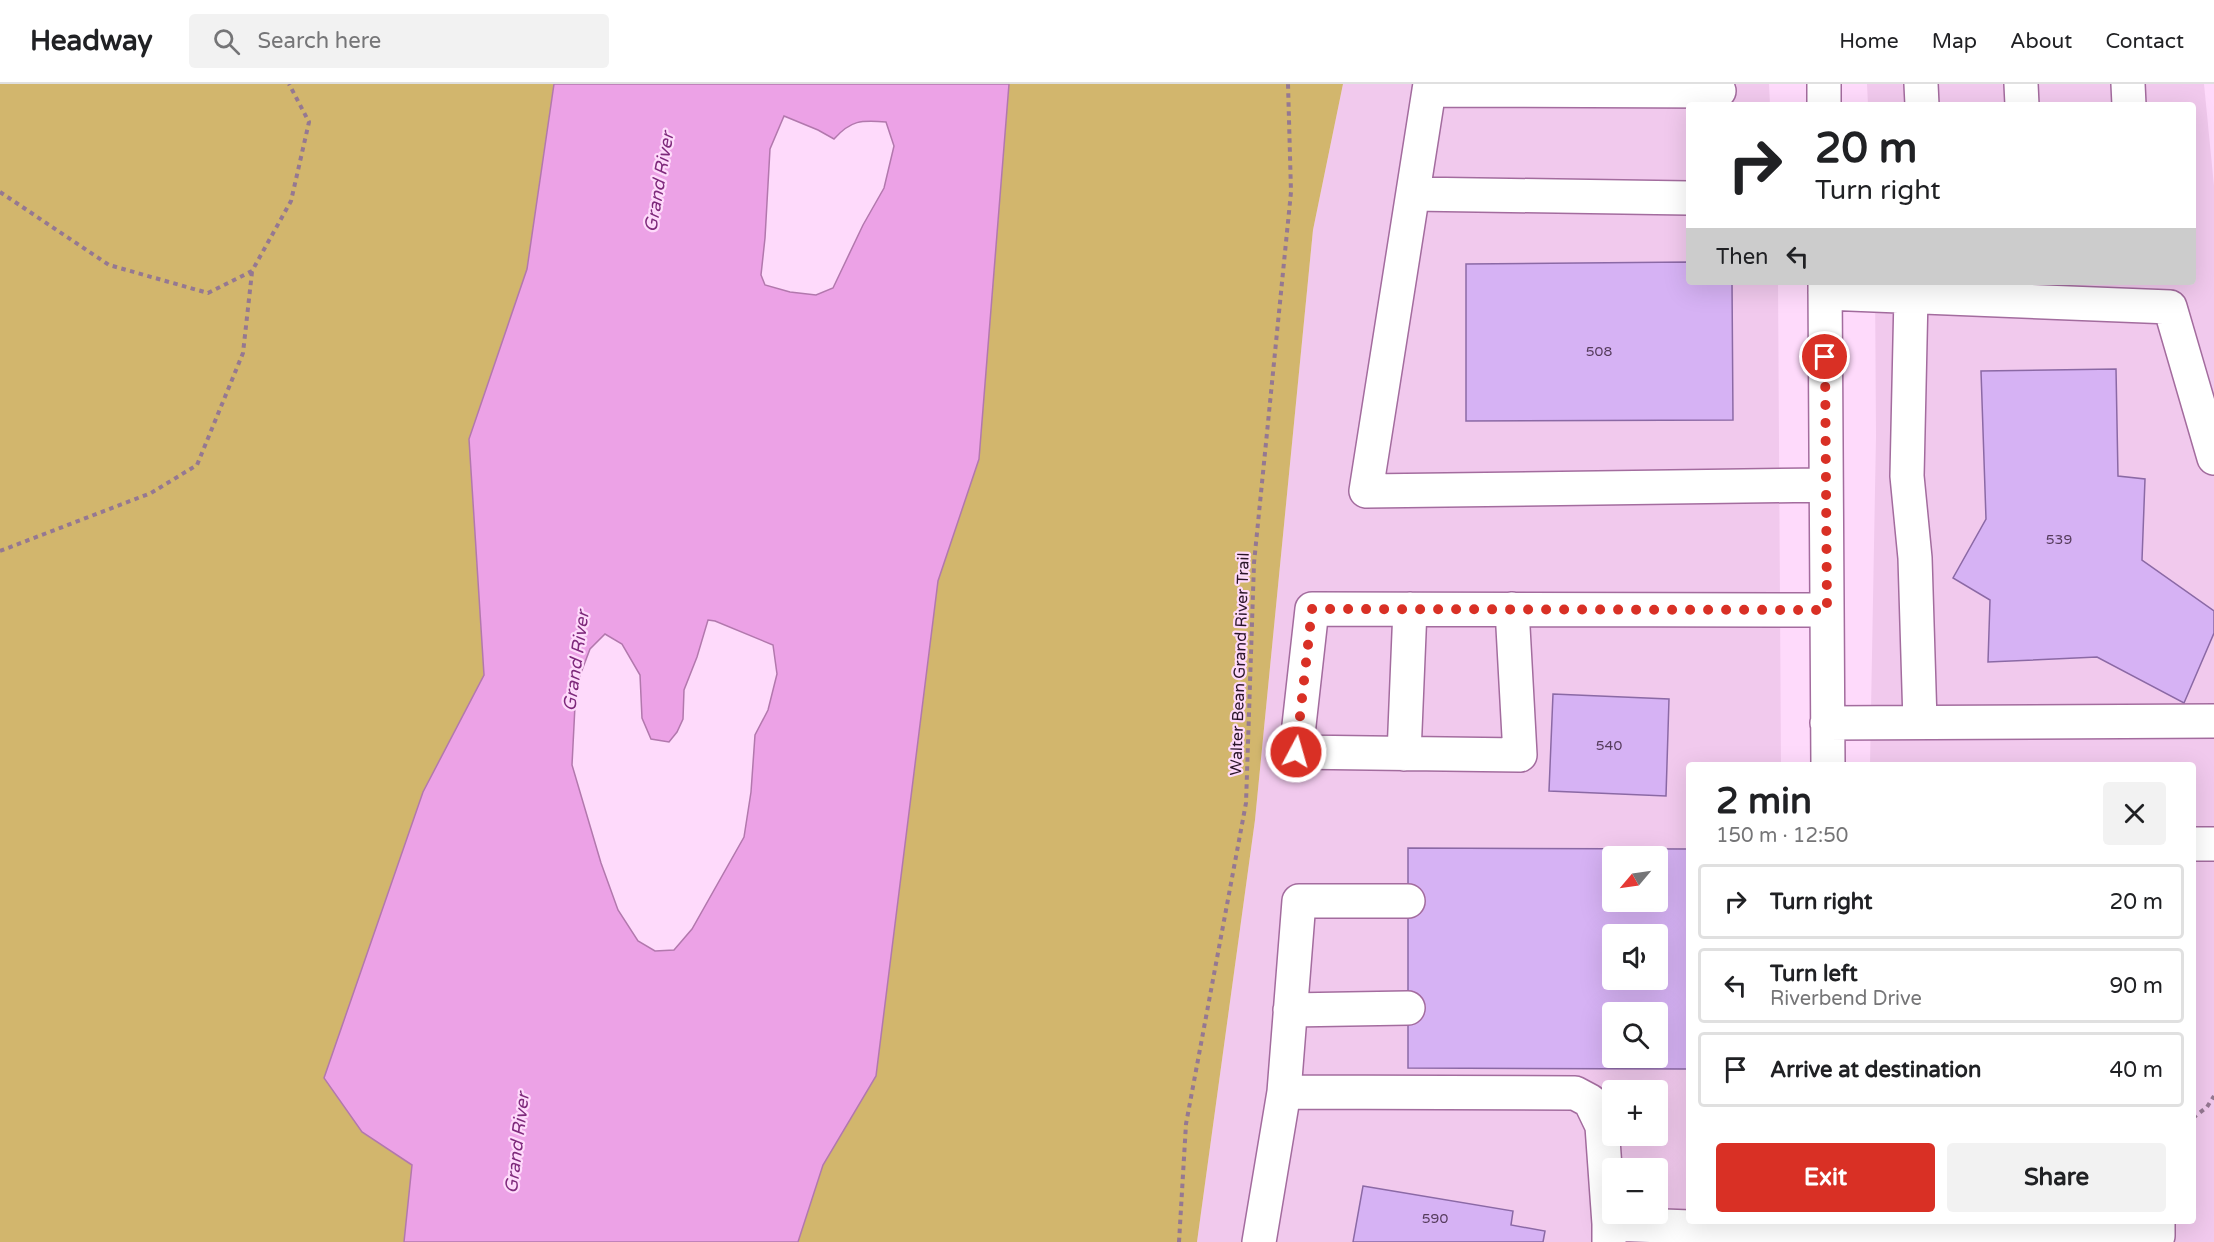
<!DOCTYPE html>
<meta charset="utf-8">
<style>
:root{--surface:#fff;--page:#f2f2f2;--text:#202124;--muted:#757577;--line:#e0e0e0;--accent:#d93025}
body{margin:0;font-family:"Varela Round",sans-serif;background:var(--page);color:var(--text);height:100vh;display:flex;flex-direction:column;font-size:22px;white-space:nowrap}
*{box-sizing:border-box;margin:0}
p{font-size:20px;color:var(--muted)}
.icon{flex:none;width:33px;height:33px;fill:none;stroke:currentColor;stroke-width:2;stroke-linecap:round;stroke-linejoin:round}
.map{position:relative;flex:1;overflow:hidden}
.panel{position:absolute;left:1686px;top:678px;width:510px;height:462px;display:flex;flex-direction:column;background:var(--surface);border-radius:6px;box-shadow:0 6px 24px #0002}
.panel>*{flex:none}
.top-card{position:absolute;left:1686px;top:18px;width:510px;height:183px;border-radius:6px;box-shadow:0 6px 24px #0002;background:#fff;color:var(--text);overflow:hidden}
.needle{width:39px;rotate:241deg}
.tools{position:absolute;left:1602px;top:762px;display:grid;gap:12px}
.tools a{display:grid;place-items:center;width:66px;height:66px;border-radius:6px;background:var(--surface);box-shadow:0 6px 24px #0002;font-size:30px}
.pin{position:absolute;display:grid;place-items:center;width:51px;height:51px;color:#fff;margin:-26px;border:3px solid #fff;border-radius:50%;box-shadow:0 2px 6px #0007}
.me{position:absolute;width:66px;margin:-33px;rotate:6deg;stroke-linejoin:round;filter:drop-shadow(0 0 4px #0008)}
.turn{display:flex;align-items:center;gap:21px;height:126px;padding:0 30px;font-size:27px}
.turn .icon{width:78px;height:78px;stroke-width:2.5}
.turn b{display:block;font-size:42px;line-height:51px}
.then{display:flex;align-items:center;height:57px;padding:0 30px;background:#0003;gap:12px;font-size:22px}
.round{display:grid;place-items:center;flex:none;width:63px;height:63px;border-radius:6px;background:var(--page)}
.headline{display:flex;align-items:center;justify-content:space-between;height:102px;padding:0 30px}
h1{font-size:36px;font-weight:800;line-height:45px}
.button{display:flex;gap:12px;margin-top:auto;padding:12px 30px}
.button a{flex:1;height:69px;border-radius:6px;background:var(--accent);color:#fff;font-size:24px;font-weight:800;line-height:69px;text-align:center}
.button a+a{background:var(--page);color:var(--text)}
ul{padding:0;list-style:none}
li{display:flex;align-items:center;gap:18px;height:75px;margin:0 12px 9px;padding:0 18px;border:3px solid var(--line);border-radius:6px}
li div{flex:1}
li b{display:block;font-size:22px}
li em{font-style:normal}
header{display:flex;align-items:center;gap:36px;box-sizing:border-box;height:84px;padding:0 30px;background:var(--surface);border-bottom:2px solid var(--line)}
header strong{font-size:28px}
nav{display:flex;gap:33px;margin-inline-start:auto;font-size:21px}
.search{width:420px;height:54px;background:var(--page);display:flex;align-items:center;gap:15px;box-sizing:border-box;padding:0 21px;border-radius:6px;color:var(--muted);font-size:22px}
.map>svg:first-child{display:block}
.built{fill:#f1c9ed;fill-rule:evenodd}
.green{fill:#d2b66d}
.water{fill:#eca2e6;stroke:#b278ad;stroke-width:1.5;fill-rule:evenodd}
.building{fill:#d6b2f4;stroke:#8b69a5;stroke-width:1.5;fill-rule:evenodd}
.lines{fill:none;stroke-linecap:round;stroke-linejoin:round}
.minor-casing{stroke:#a36c9e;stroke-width:36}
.path{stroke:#957892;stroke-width:4;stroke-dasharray:4.5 4.5;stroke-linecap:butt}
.minor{stroke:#fff;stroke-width:33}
.route{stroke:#d93025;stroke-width:10;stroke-dasharray:0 18}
.labels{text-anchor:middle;stroke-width:4.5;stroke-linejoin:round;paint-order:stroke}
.number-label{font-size:14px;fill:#563c5c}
.street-label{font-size:16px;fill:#2b1529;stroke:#fedafb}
.water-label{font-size:18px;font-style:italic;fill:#7e297b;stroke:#fedafb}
</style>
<header>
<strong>Headway</strong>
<div class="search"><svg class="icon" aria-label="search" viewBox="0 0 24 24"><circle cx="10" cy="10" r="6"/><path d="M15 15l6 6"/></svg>Search here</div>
<nav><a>Home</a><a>Map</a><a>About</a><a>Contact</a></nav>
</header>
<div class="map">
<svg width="2214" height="1158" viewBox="0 0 2214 1158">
<rect width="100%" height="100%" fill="#fedafb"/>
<!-- built -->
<path class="built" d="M1343 0H1769L1770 21H1689V198H1778L1781 681H1689V1137L1774 1158H1197L1255 736 1313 146ZM1612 772H1658V818H1612ZM1612 850H1658V896H1612ZM1612 928H1658V974H1612ZM1612 1006H1658V1052H1612ZM1612 1084H1658V1130H1612Z
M1867 0H2204L2214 102V1158H1870V1137H2193V681H1870L1876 352 1875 198H2193V21H1868Z"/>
<!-- green -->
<path class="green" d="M0 0H554L527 185 469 355 484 591 423 708 362 1048 413 1081 404 1158H0Z
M1009 0H1343L1313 146 1255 736 1197 1158H798L823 1081 876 992 938 497 979 375Z"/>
<!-- water -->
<path class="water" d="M554 0H1009L979 375 938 497 876 992 823 1081 798 1158H404L412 1081 362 1048 324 994 423 708 484 591 469 355 527 185ZM784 32 818 46 834 55C851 36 861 36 886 38L894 62 884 104 863 141 833 204 816 211 790 208 765 201 761 191 765 154 770 65ZM708 536 715 537 773 561 777 590 768 626 755 651 751 708 744 753 692 845 674 866 655 867 638 857 618 826 601 779 572 681 576 602 590 565 605 550 622 560 640 591 642 634 651 655 669 658 677 648 683 635 684 606 697 573Z"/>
<!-- building -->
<path class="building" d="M1689 178V198H1732L1733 336 1466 337V180Z
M2116 285 2118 392 2145 395 2142 476 2214 527V549L2184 619 2097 573 1988 578 1990 516 1953 494 1986 435 1981 287Z
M1553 610 1669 615 1666 712 1549 707Z
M1408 764 1689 765V985L1408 984ZM1612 772H1658V818H1612ZM1612 850H1658V896H1612ZM1612 928H1658V974H1612Z
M1363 1102 1513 1127 1511 1141 1545 1147 1543 1158H1353Z"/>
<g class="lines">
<!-- minor casing -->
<g class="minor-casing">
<path id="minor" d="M1430 0 1366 407 1826 401
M1824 0V21
M1921 0 1922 21
M2021 0 2022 21
M2128 0 2129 21
M1429 6 1719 7
M1413 110 1689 114
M1825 198 1828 681
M1825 209 2170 223 2214 374
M1911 212 1907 392 1915 474 1920 638
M1512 525 1520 671 1296 668 1312 525 1793 526H1827
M1827 639 2214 637
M1404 670 1410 525
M2193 760H2214
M1290 926 1408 924
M1284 1008 1575 1009 1590 1017 1602 1042 1609 1140V1158
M1609 1140 1830 1148 2158 1152V1137
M1259 1158 1284 1008 1299 817H1408"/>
</g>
<!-- path -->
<path class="path" d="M0 108 109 181 208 209 252 187 291 117 309 38 289 0
M0 467 151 409 197 381 243 269 252 188
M2193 1034 2207 1023 2214 1012
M1179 1158 1186 1040 1246 719 1254 479 1291 108 1288 0"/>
<!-- minor -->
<use href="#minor" class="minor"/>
</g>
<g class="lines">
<!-- route -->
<path class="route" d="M1296 668 1312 525 1827 526 1825 273"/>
</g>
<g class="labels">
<!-- number labels -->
<g class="number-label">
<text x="1599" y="272">508</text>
<text x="2059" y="460">539</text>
<text x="1609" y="666">540</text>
<text x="1435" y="1139">590</text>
</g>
<!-- street labels -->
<g class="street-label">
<text transform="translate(1239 580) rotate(-88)" y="6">Walter Bean Grand River Trail</text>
</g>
<!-- water labels -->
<g class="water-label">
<text transform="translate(659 98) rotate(-80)" y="6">Grand River</text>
<text transform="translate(576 577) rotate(-82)" y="6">Grand River</text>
<text transform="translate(517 1059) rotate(-83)" y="6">Grand River</text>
</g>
</g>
</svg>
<div class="tools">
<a><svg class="needle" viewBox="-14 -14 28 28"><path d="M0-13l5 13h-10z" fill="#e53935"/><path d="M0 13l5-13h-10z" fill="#757577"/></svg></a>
<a><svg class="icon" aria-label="sound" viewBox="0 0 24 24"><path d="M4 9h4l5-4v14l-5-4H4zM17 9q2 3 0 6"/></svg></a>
<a><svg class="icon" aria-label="search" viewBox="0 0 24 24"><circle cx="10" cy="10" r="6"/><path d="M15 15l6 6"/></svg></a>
<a>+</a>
<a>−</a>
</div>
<div class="pin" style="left:1825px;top:273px;background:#d93025"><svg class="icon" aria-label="arrive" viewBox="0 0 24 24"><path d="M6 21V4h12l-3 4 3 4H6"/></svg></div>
<svg class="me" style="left:1296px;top:668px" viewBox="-20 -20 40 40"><circle r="17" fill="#d93025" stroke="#fff" stroke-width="3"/><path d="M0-11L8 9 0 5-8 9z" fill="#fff"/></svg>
<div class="top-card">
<div class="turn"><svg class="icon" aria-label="right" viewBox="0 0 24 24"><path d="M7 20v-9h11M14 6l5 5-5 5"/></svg><div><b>20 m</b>Turn right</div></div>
<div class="then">Then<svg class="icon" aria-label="left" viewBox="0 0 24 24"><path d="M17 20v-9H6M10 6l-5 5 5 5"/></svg></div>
</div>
<section class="panel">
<div class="headline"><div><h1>2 min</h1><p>150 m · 12:50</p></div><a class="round"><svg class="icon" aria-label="close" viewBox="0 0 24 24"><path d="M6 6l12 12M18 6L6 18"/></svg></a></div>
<ul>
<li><svg class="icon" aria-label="right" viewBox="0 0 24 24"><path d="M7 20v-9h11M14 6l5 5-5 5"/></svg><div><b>Turn right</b></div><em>20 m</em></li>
<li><svg class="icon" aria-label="left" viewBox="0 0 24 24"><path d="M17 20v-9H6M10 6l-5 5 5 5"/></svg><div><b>Turn left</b><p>Riverbend Drive</p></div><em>90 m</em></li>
<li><svg class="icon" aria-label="arrive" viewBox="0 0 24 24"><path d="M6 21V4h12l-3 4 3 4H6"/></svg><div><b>Arrive at destination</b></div><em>40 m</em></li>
</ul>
<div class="button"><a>Exit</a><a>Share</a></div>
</section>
</div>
